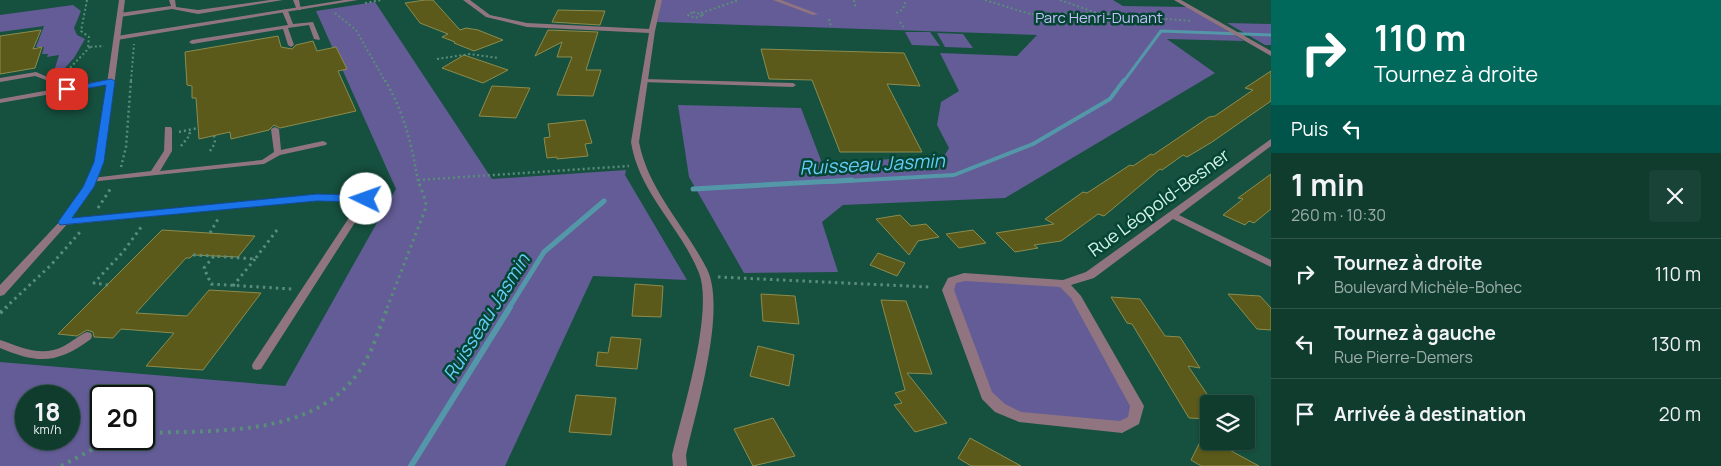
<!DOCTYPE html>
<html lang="fr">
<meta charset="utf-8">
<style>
:root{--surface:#103c2e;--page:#194336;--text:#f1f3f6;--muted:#9cadaa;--line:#30564a}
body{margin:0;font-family:Manrope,sans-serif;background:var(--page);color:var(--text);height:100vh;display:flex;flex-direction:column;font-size:19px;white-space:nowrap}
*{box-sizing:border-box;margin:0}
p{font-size:16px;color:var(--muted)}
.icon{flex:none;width:28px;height:28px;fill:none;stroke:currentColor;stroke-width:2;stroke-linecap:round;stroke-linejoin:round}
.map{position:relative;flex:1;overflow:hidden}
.panel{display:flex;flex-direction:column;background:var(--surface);width:450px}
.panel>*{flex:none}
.top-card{background:#00695c;color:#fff;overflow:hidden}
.controls{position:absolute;left:1200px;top:395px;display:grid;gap:10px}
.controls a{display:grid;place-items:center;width:55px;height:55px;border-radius:5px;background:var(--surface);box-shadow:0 1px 4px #0004,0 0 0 1px var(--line);font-size:25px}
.speed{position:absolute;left:15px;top:385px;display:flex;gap:10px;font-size:25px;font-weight:700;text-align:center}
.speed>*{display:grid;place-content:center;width:65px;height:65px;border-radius:50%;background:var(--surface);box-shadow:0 1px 4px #0004,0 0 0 1px var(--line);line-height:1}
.speed small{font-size:12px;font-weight:400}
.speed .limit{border:2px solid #111;border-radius:8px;background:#fff;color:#111}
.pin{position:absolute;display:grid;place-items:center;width:42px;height:42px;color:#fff;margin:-21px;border-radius:10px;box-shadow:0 2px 8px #0006}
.me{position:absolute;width:55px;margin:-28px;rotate:273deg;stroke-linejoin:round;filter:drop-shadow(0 0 4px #0008)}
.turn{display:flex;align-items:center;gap:18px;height:105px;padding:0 20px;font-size:22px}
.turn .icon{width:65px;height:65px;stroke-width:2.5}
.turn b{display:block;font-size:35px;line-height:42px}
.then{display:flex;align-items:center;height:48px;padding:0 20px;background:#0003;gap:10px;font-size:19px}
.round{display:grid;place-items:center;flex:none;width:52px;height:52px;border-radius:5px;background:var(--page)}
.head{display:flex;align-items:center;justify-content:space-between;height:85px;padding:0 20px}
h1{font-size:30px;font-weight:700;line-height:38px}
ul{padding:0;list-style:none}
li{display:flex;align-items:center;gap:15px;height:70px;padding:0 20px;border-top:1px solid var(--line)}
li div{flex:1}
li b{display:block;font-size:19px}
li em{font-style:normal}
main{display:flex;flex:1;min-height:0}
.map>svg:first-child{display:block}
.green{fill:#635c96;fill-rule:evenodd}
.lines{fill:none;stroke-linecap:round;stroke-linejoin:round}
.stream-far3{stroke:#5397a8;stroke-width:3}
.stream-far2{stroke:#5397a8;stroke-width:4}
.stream-far1{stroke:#5397a8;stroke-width:5}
.stream{stroke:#5397a8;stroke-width:6}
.building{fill:#5b5a1a;stroke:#8c8c4e}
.path-far3{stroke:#5a8c7b;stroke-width:2;stroke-dasharray:2 2.5;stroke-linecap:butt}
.path-far2{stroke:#5a8c7b;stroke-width:2.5;stroke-dasharray:2 3;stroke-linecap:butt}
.path-far1{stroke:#5a8c7b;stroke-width:3;stroke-dasharray:2.5 4;stroke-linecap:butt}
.path{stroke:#5a8c7b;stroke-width:4;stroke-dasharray:3 5;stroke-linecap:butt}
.service{fill:#907581;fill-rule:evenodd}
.minor{fill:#907581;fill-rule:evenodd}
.tertiary{fill:#907581;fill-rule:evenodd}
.route{fill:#1a73e8;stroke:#114b97}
.labels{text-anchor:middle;stroke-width:5;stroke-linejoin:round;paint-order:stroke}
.far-park-label{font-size:15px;fill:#c6c1fe;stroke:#064534}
.street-label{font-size:18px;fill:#d0f3e5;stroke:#064534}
.water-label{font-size:19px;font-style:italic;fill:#66ccf8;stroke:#064534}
</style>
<main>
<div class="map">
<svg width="1271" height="466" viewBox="0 0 1271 466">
<rect width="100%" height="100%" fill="#16503e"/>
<!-- green -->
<path class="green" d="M661 0H1113L1123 6 1188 7 1244 41 1167 39 1215 73 1005 198 843 205 822 222 838 272 744 273 689 177 678 105 801 108 822 163 944 156 949 148 937 125 941 102 959 91 940 53 1017 56 1037 35 657 22Z
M375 2 492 179 626 170 625 175 687 280 593 276 505 466H0V362L285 386 396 189 316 11ZM26 396H69V439H26ZM101 396H144V439H101Z
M73 5 81 11 74 28 77 35 85 39 74 58 65 68H55L59 55 47 57 48 54H42L44 47H36L44 26 0 32V15Z
M1227 23 1271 24V45H1265Z
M905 32H930L940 46 912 45Z
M937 33 963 34 973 48 945 47Z
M964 277 1063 284 1137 406 1122 427 1019 417 987 395 948 291 952 281Z"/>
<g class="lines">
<!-- stream-far3 -->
<path class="stream-far3" d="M1124 81 1161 31 1271 35"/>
<!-- stream-far2 -->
<path class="stream-far2" d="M829 182 954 175 1033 144 1110 99 1124 80"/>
<!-- stream-far1 -->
<path class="stream-far1" d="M693 189 852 180
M509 308 544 252 604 201"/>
<!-- stream -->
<path class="stream" d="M411 466 510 307"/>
</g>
<!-- building -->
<path class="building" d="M425 0H433L460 30 466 28 478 30 503 40 474 51 454 43 455 42 442 37 448 34 420 23 405 3Z
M558 10 605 11 600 25 552 22Z
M41 30 33 49 42 47 35 68 0 74V36Z
M548 30 598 32 586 70H601L593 96 557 95 572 57H557L562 42 535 56Z
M278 36 281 47 292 49 296 45 313 41 317 51 336 47 347 69 338 71 356 111 280 128 274 125 269 130 231 139 230 132 199 139 196 98H192V86L187 85 185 52Z
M761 49 904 53 920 86 887 84 922 152H840L812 80 769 79Z
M464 55 508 70 483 83 442 68Z
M1271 71V101L1212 142 1187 157 1183 155 1162 170 1160 169 1104 216 1098 214 1061 241 1034 245 1038 248 1015 252 996 233 1054 224 1045 219 1083 192 1087 193 1130 165 1133 166 1151 154 1153 155 1209 117 1215 116 1253 90 1245 88Z
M492 86 530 88 516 118 479 116Z
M585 120 592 143 585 144 588 156 557 159V157L547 158 544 138 550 137 548 124Z
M1271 174V209L1254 223 1249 221 1245 225 1223 215 1243 199 1238 198Z
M900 215 911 226 926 224 939 237 918 241 909 255 876 219Z
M162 230 255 236 238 257 193 255 190 258H186L136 313 187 316 209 290 261 293 203 370 146 366 174 333 121 329 113 338 94 337 93 332 87 330 77 336 58 334Z
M973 230 986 243 959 248 946 234Z
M878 253 905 263 897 276 870 265Z
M635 284 663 286 661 317 632 316Z
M761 294 795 296 799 324 763 321Z
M1228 294 1260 296 1271 308V330L1257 329Z
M1111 297 1140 299 1165 336 1180 337 1200 368 1188 366 1209 397V419L1189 418 1132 324 1127 323Z
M881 300 906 301 932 374 907 373 947 423 915 432 894 405 902 403 895 393 905 390Z
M611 337 641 339 637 369 596 366 598 352 608 353Z
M758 346 794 355 789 386 750 376Z
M576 395 616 398 611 435 569 432Z
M773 418 795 456 753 466 734 429Z
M1203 436 1209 439V441H1213L1259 466H1201L1191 460Z
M970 438 1021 466H971L958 458Z"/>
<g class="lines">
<!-- path-far3 -->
<path class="path-far3" d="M87 0 81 31 89 37 88 47 104 46
M854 0 856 9
M985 0 1030 14 1092 13
M1060 0 1097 13 1192 21
M365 3 381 0
M693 12 704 15 695 18 688 15Z
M335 13 356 30 385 81
M701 13 739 0
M896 13 903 9 906 0
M829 19 831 27
M900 22 905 29
M437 59 470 54 498 58
M59 75 66 72 90 47
M131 81 134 44"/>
<!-- path-far2 -->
<path class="path-far2" d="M385 80C404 113 412 144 418 182
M179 132 198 128
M181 146 190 135 189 130
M210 151 215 143 214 136
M121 167 126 147 131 80
M418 180 629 166"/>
<!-- path-far1 -->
<path class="path-far1" d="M98 208 111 188
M277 230 255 259 214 256 204 268 211 284 292 289
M210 233 218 219
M193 255 214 256
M718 277 929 287
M108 285 94 283 123 252 142 226
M233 286 255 259
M5 308 51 265 81 231
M387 308 425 210 426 202 418 180"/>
<!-- path -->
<path class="path" d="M0 313 7 307
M144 433C214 430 315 438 360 370 373 351 379 328 388 307
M61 466 97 447 120 439"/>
<!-- service -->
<path class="service" d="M169 0H175L176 7 198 10 270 0H283L198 14 172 9 120 17 117 15 120 13 171 6Z
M293 0H299L301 10H297Z
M773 0H781L818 14 813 15Z
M285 9 288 11 293 24 313 22 320 39 319 40 314 39 309 25 288 28 294 45 291 47 288 45 283 29 192 44 189 42 192 40 288 25 282 11Z
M36 72 52 79 49 81 35 76 0 82V78Z
M644 79 793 83 796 85 793 87 642 82 641 81Z
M165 127H171L172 129V151L160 171 262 160 274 152 271 129 275 127 279 129 281 150 323 141 327 143 326 145 280 155 264 164 89 182 88 180 92 178 151 171 164 151Z
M317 196 366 197 370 199 261 369 257 370 253 369 252 366 253 363 360 201 317 200 64 225 60 222 64 219Z
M87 332 91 333 92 336 91 339C57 364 38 364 0 348V340C21 347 42 358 64 346 72 342 79 335 87 332Z"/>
<!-- minor -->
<path class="minor" d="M344 0H358L117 40 114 38 117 36Z
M463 0H470L490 15 527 23 649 29 656 0H662L655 31 639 142C648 190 685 226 707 269 727 310 696 410 686 455L687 466H673L672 455C682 413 714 312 699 273 680 226 639 193 631 142L649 33 527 27 486 17Z
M1174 0H1181L1271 51V56Z
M111 79H114V83L0 103V99Z
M1271 139V146L1179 215 1271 260V267L1173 219 1094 278 1071 285 1081 296 1144 406 1139 424 1122 433 1019 422 995 412 982 399 942 290 948 278 964 273 1063 280 1086 272ZM965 281 1060 287 1071 298 1130 406 1128 417 1120 421 1021 412 1005 404 992 392 954 290 956 283Z"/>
<!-- tertiary -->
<path class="tertiary" d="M119 0H125L109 125 101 170 94 187 70 221 4 295 0 296V285L64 217 84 187 93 170 101 125Z"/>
</g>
<!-- route -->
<path class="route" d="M111 79 115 81 104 162 94 187 72 218 317 194 366 195 371 199 366 202 317 201 60 225 58 222 83 187 94 162 106 85 67 92 62 89Z"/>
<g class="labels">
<!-- far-park labels -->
<g class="far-park-label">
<text x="1099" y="23">Parc Henri-Dunant</text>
</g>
<!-- street labels -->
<g class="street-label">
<text transform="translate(1159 203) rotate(-36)" y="6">Rue Léopold-Besner</text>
</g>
<!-- water labels -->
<g class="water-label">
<text transform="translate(872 164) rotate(-3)" y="7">Ruisseau Jasmin</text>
<text transform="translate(486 317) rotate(-58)" y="7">Ruisseau Jasmin</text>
</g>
</g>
</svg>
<div class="controls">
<a><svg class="icon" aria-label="layers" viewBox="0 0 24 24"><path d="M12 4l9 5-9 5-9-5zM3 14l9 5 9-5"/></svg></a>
</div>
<div class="speed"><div>18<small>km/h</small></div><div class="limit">20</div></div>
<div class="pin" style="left:67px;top:89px;background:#d93025"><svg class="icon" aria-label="arrive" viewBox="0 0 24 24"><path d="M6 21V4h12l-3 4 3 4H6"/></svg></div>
<svg class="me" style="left:366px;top:199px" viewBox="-20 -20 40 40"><circle r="19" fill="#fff"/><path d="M0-13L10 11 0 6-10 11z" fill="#1a73e8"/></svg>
</div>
<section class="panel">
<div class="top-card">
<div class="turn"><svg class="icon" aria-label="right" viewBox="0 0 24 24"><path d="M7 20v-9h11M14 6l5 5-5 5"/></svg><div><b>110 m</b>Tournez à droite</div></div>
<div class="then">Puis<svg class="icon" aria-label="left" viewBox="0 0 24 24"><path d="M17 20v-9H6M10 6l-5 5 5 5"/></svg></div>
</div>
<div class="head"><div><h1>1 min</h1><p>260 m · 10:30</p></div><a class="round"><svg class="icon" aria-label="close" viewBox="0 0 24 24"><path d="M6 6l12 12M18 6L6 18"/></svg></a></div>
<ul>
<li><svg class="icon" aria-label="right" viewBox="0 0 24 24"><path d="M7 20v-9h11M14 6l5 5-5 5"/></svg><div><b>Tournez à droite</b><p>Boulevard Michèle-Bohec</p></div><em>110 m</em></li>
<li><svg class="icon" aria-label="left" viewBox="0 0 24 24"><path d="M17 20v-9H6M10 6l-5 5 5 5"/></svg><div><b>Tournez à gauche</b><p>Rue Pierre-Demers</p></div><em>130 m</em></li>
<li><svg class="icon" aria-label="arrive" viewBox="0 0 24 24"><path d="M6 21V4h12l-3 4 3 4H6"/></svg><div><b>Arrivée à destination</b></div><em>20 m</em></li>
</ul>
</section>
</main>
